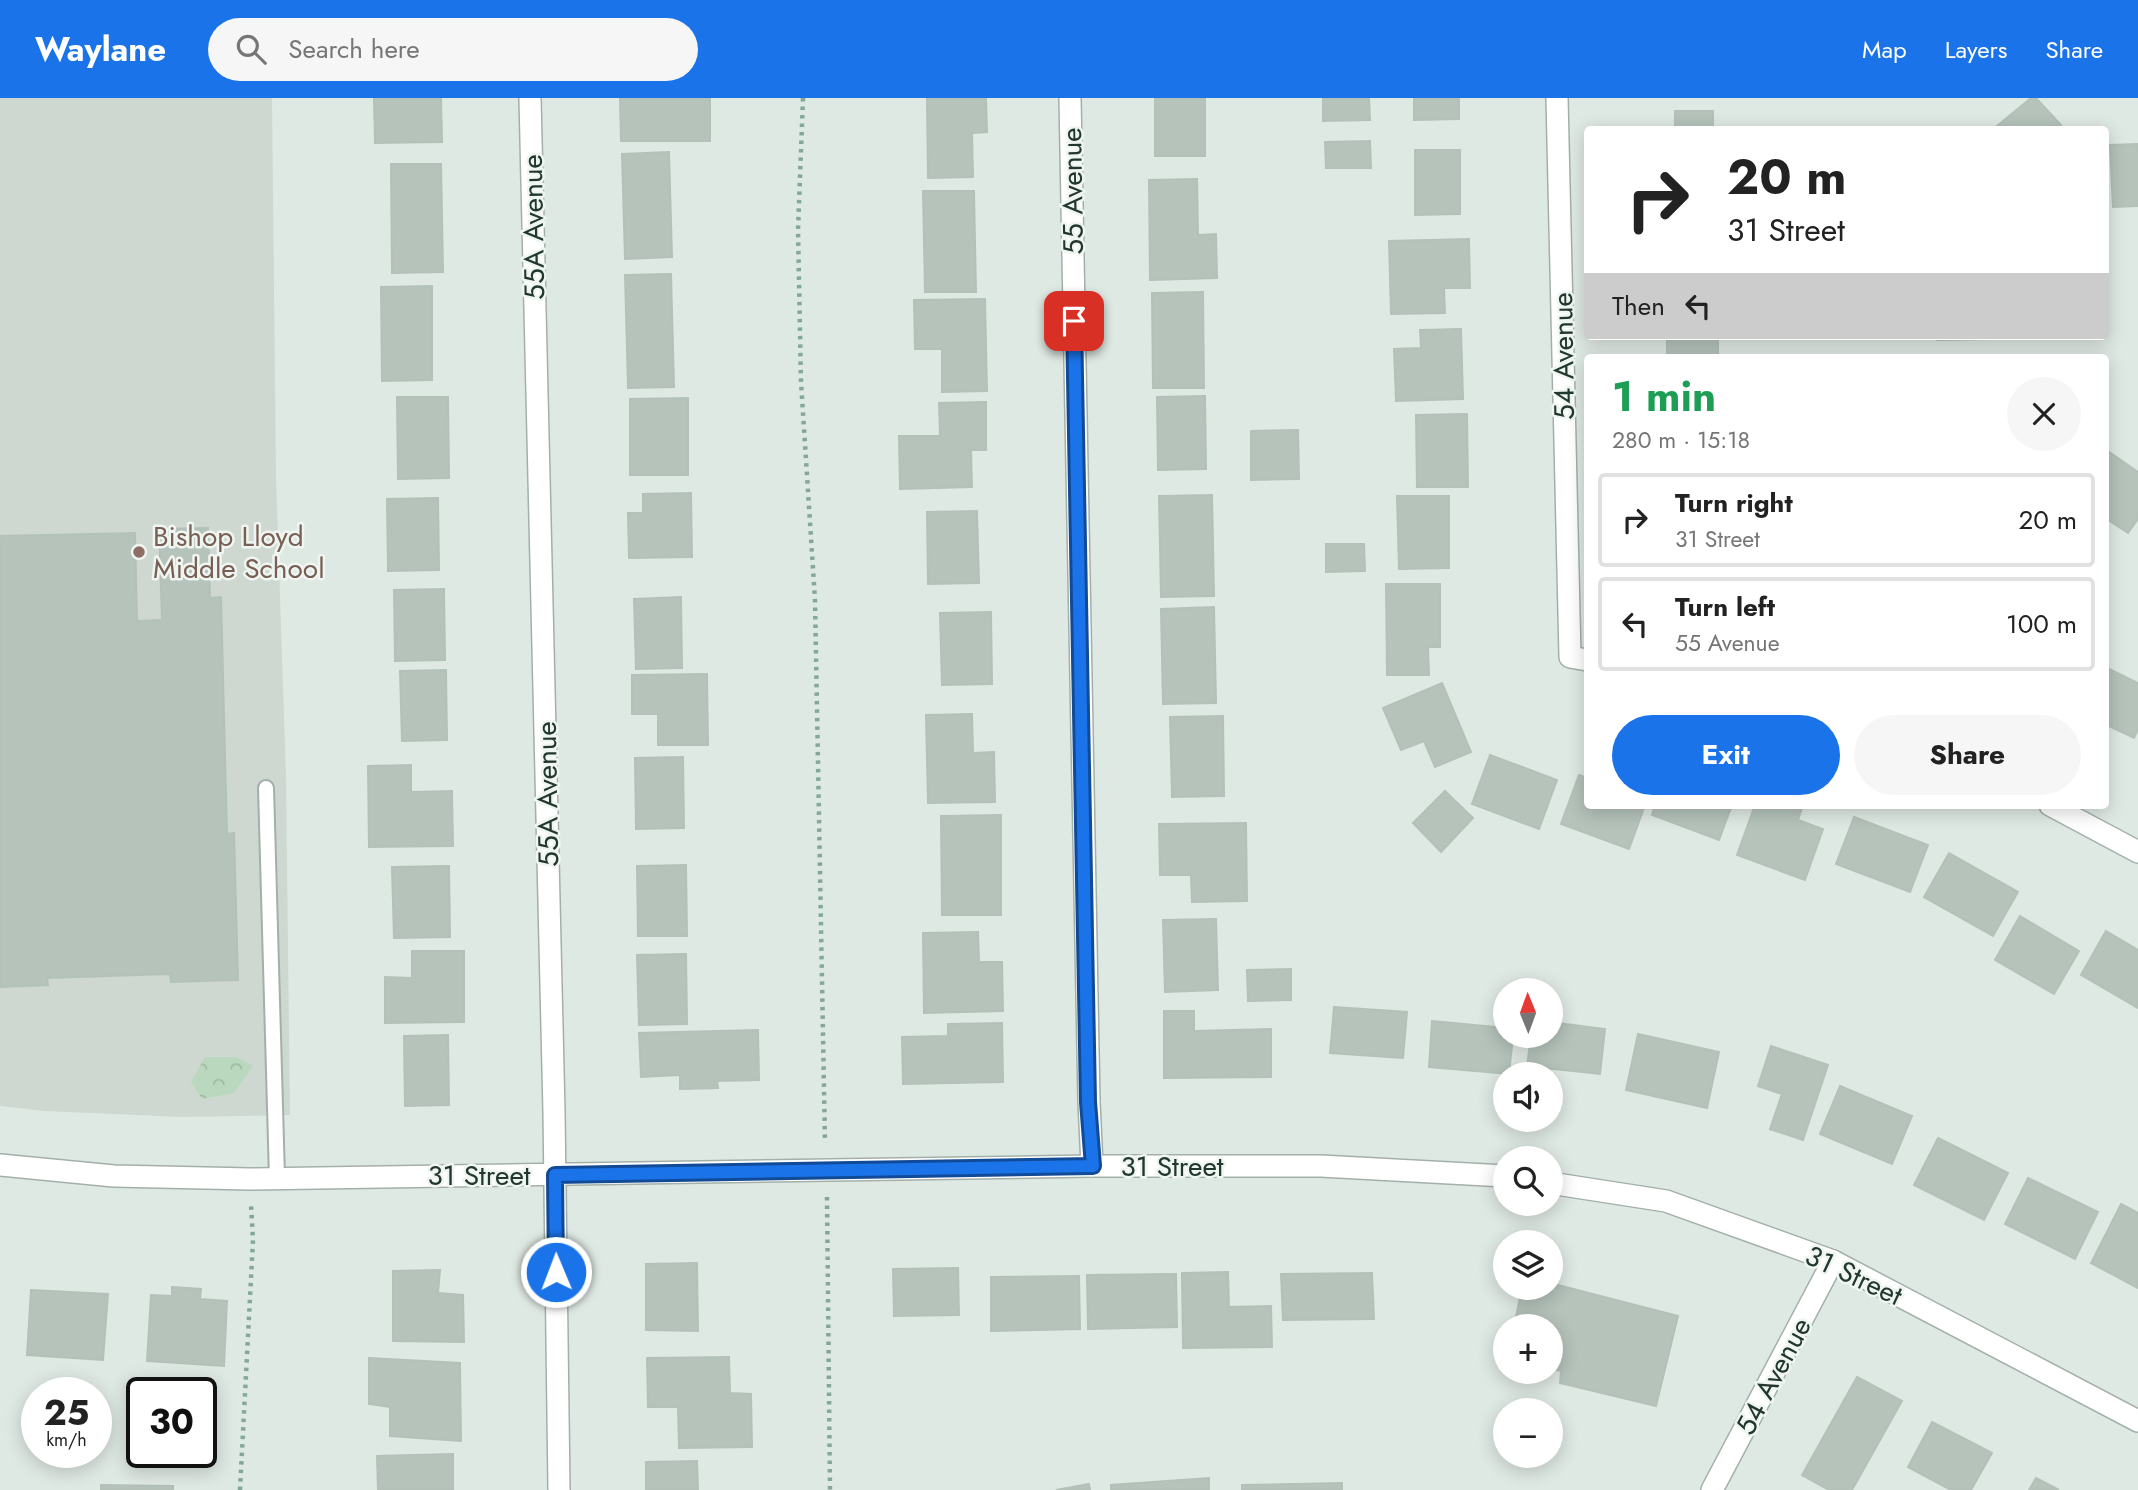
<!DOCTYPE html>
<meta charset="utf-8">
<style>
:root{--surface:#fff;--page:#f6f6f6;--text:#222;--muted:#767676;--line:#e0e0e0;--accent:#1a73e8}
body{margin:0;font-family:Jost,sans-serif;background:var(--page);color:var(--text);height:100vh;display:flex;flex-direction:column;font-size:26px;white-space:nowrap}
*{box-sizing:border-box;margin:0}
p{font-size:23px;color:var(--muted)}
.icon{flex:none;width:38px;height:38px;fill:none;stroke:currentColor;stroke-width:2;stroke-linecap:round;stroke-linejoin:round}
.map{position:relative;flex:1;overflow:hidden}
.sheet{position:absolute;left:1584px;top:256px;width:525px;height:455px;display:flex;flex-direction:column;background:var(--surface);border-radius:7px;box-shadow:0 4px 18px #0003}
.sheet>*{flex:none}
.banner{position:absolute;left:1584px;top:28px;width:525px;height:214px;border-radius:7px;box-shadow:0 4px 18px #0003;background:#fff;color:var(--text);overflow:hidden}
.needle{width:46px;rotate:359deg}
.buttons{position:absolute;left:1493px;top:880px;display:grid;gap:14px}
.buttons a{display:grid;place-items:center;width:70px;height:70px;border-radius:50%;background:var(--surface);box-shadow:0 4px 18px #0003;font-size:35px}
.speed{position:absolute;left:21px;top:1279px;display:flex;gap:14px;font-size:35px;font-weight:700;text-align:center}
.speed>*{display:grid;place-content:center;width:91px;height:91px;border-radius:50%;background:var(--surface);box-shadow:0 4px 18px #0003;line-height:1}
.speed small{font-size:18px;font-weight:400}
.speed .limit{border:4px solid #111;border-radius:10px;background:#fff;color:#111}
.pin{position:absolute;display:grid;place-items:center;width:60px;height:60px;color:#fff;margin:-30px;border-radius:14px;box-shadow:0 4px 10px #0006}
.me{position:absolute;width:77px;margin:-38px;rotate:359deg;stroke-linejoin:round;filter:drop-shadow(0 0 5px #0008)}
.turn{display:flex;align-items:center;gap:24px;height:147px;padding:0 28px;font-size:32px}
.turn .icon{width:91px;height:91px;stroke-width:2.5}
.turn b{display:block;font-size:49px;line-height:60px}
.then{display:flex;align-items:center;height:66px;padding:0 28px;background:#0003;gap:14px;font-size:26px}
.round{display:grid;place-items:center;flex:none;width:74px;height:74px;border-radius:37px;background:var(--page)}
.headline{display:flex;align-items:center;justify-content:space-between;height:119px;padding:0 28px}
h1{font-size:42px;font-weight:700;line-height:52px;color:#1e9e55}
.primary-button{display:flex;gap:14px;margin-top:auto;padding:14px 28px}
.primary-button a{flex:1;height:80px;border-radius:42px;background:var(--accent);color:#fff;font-size:28px;font-weight:700;line-height:80px;text-align:center}
.primary-button a+a{background:var(--page);color:var(--text)}
ul{padding:0;list-style:none}
li{display:flex;align-items:center;gap:21px;height:94px;margin:0 14px 10px;padding:0 14px;border:4px solid var(--line);border-radius:7px}
li div{flex:1}
li b{display:block;font-size:26px}
li em{font-style:normal}
header{display:flex;align-items:center;gap:42px;box-sizing:border-box;height:98px;padding:0 35px;background:var(--accent);color:#fff}
header strong{font-size:33px}
nav{display:flex;gap:38px;margin-inline-start:auto;font-size:24px}
.search{width:490px;height:63px;background:var(--page);display:flex;align-items:center;gap:18px;box-sizing:border-box;padding:0 24px;border-radius:38px;color:var(--muted);font-size:26px}
.map>svg:first-child{display:block}
.built{fill:#ced8d1}
.forest{fill:url(#forest-crowns)}
.building{fill:#b5c3bb;stroke:#b3c1b8;stroke-width:2}
.lines{fill:none;stroke-linecap:round;stroke-linejoin:round}
.service-casing{stroke:#a3b0a9;stroke-width:18}
.minor-casing{stroke:#a3b0a9;stroke-width:24}
.tertiary-casing{stroke:#a3b0a9;stroke-width:24}
.path{stroke:#83a996;stroke-width:4.5;stroke-dasharray:3.5 5;stroke-linecap:butt}
.service{stroke:#fff;stroke-width:14}
.minor{stroke:#fff;stroke-width:21}
.tertiary{stroke:#fff;stroke-width:21}
.route-casing{stroke:#114b97;stroke-width:18}
.route{stroke:#1a73e8;stroke-width:12}
.education-dot{fill:#8d6e63;stroke:#eff6f1;stroke-width:2.5}
.labels{text-anchor:middle;stroke-width:5;stroke-linejoin:round;paint-order:stroke}
.street-label{font-size:28px;fill:#22372d;stroke:#eff6f1}
.education-label{font-size:28px;fill:#785e54;stroke:#eff6f1;text-anchor:start}
</style>
<header>
<strong>Waylane</strong>
<div class="search"><svg class="icon" aria-label="search" viewBox="0 0 24 24"><circle cx="10" cy="10" r="6"/><path d="M15 15l6 6"/></svg>Search here</div>
<nav><a>Map</a><a>Layers</a><a>Share</a></nav>
</header>
<div class="map">
<svg width="2138" height="1392" viewBox="0 0 2138 1392">
<defs>
<pattern id="forest-crowns" width="20" height="18" patternUnits="userSpaceOnUse" patternTransform="scale(1.75)"><rect width="20" height="18" fill="#bad8bd"/><path d="M2 6a3 3 0 1 1 6 0M12 15a3 3 0 1 1 6 0" fill="none" stroke="#a0baa3"/></pattern>
</defs>
<rect width="100%" height="100%" fill="#dfe9e3"/>
<!-- built -->
<path class="built" d="M0 0H272L276 379 286 678 290 1017 182 1019 44 1013 0 1008Z"/>
<!-- forest -->
<path class="forest" d="M205 959H236L253 968 234 995 202 1001 191 984Z"/>
<!-- building -->
<path class="building" d="M374 0H441L442 44 375 45Z
M620 0H710V43H621Z
M927 0H986L987 34 972 35 973 79 928 80Z
M1155 0H1205V58H1155Z
M1323 0H1369L1370 22 1323 23Z
M1414 0H1459V21L1414 22Z
M2031 0H2036L2061 27 2056 32H2000L1997 28Z
M1675 13H1713V32H1650L1675 31Z
M1370 43 1371 70H1326L1325 44Z
M2138 46V108L2113 109 2110 47Z
M1415 52H1460V116L1415 117Z
M669 54 672 159 625 161 622 56Z
M391 66H441L443 174 392 175Z
M1197 81 1198 137 1216 136 1217 180 1150 182 1149 82Z
M923 93H974L976 194H925Z
M1469 141 1470 190H1444L1445 215 1391 216 1389 143Z
M671 176 674 289 628 290 625 177Z
M432 188V282L382 283 381 189Z
M1203 194 1204 290H1153L1152 195Z
M985 201 987 293 942 294V251H915L914 202Z
M1461 231 1463 301 1396 303 1394 251 1421 250 1420 232Z
M1667 238H1718V258L1667 259Z
M1937 238H1987V241L1937 242Z
M1205 298 1206 371 1158 372 1157 299Z
M397 299H448L449 380 398 381Z
M688 300V377H630V301Z
M986 304V352H971L972 389 900 391 899 338H940L939 305Z
M1467 316 1468 389H1417L1416 317Z
M1298 332 1299 381 1251 382V333Z
M2105 351 2138 374V421L2128 435 2105 420Z
M691 395 692 459 629 460 628 415H643V396Z
M1212 397 1214 498 1161 499 1159 398Z
M1397 398H1449V470L1399 471Z
M438 400 439 472 388 473 387 401Z
M977 413 979 485 928 486 927 414Z
M208 430 210 500 221 499 227 736 234 735 238 882 171 884 170 876 47 880 48 887 0 889V438L135 435 137 523 162 522 159 431Z
M1326 446H1364L1365 473 1326 474Z
M1386 486H1440V549H1428L1429 577H1387Z
M444 491 445 562 395 563 394 492Z
M681 499 682 570 636 571 634 501Z
M1214 509 1216 605 1163 606 1161 511Z
M991 514 992 586 942 587 940 515Z
M2105 569 2138 585V631L2134 640 2105 626Z
M446 572 447 642 402 643 400 573Z
M707 576 708 647H658V616H632V577Z
M1442 585 1471 654 1435 669 1424 643 1401 652 1383 610Z
M972 616 973 655 994 654 995 704 928 705 926 617Z
M1223 618 1224 698 1172 699 1170 619Z
M1490 657 1557 682 1539 731 1472 706Z
M683 659 684 730 636 731 635 660Z
M411 667V694L452 693 453 748 369 749 368 668Z
M1579 677 1587 680V707H1645L1629 751 1561 726Z
M1445 693 1473 720 1441 754 1413 725Z
M1655 707H1732L1719 742 1652 717Z
M1755 707H1803L1798 722 1823 731 1805 782 1737 757Z
M1001 717V817H942L941 718Z
M1854 719 1928 747 1910 794 1836 766Z
M1246 725 1247 803 1192 804 1191 777H1160L1159 726Z
M1949 755 2018 794 1993 838 1924 799Z
M686 767 687 838H638L637 768Z
M449 768 450 839 394 840 392 769Z
M2020 818 2079 853 2054 896 1995 862Z
M1216 821 1218 892 1165 894 1163 822Z
M2106 833 2138 852V910L2081 877Z
M978 834 979 864H1002L1003 913 924 915 923 835Z
M412 853H464V924L385 925V879L412 880Z
M686 856 687 926 639 927 637 857Z
M1291 871V902L1248 903 1247 872Z
M1334 909 1407 914 1403 960 1330 955Z
M1164 913H1194V933L1271 931V979L1164 980Z
M1432 923 1505 930V938H1513L1509 976 1429 969Z
M1550 924 1605 931 1600 976 1527 968 1531 938H1550Z
M1002 925 1003 984 903 986 902 939 948 938V926Z
M758 932 759 982 717 983 718 990 680 991V977L641 979 639 935Z
M1638 936 1719 954 1707 1010 1626 992Z
M448 937 449 1007 405 1008 404 938Z
M1771 948 1828 967 1803 1042 1770 1031 1782 996 1758 988Z
M1840 988 1912 1018 1892 1066 1820 1036Z
M1938 1040 2008 1075 1984 1122 1914 1087Z
M2028 1080 2098 1114 2075 1161 2005 1126Z
M2121 1106 2138 1115V1190L2091 1165Z
M697 1165 698 1233 646 1232V1166Z
M958 1170 959 1217 894 1218 893 1171Z
M440 1172 438 1195 463 1197 464 1244 393 1243V1173Z
M1228 1174 1229 1209 1271 1208 1272 1249 1183 1250 1182 1175Z
M1372 1175 1374 1221 1283 1222 1281 1176Z
M1176 1176 1177 1229 1088 1231 1087 1177Z
M1079 1178 1080 1231 991 1233V1179Z
M1550 1185 1678 1218 1656 1308 1560 1285 1561 1273 1550 1270V1228H1514L1522 1190H1550Z
M172 1189 201 1191 200 1201 227 1203 224 1268 147 1263 151 1197 172 1198Z
M31 1192 108 1196 103 1262 27 1257Z
M729 1259 730 1295 751 1296 752 1349 679 1350 678 1309H648L647 1260Z
M369 1260 460 1265 461 1343 390 1338V1309L369 1306Z
M1857 1279 1902 1303 1852 1392H1829L1802 1377Z
M1932 1324 1992 1355 1971 1392H1951L1908 1369Z
M453 1356V1392H378L377 1358Z
M697 1363 698 1392H646V1364Z
M1209 1380V1392H1111V1387Z
M2036 1380 2059 1392H2029Z
M1342 1385V1392H1242V1387Z
M1089 1386 1090 1392H1056Z
M101 1387 173 1388V1392H101Z"/>
<g class="lines">
<!-- service casing -->
<g class="service-casing">
<path id="service" d="M266 690 277 1080"/>
</g>
<!-- minor casing -->
<g class="minor-casing">
<path id="minor" d="M530 0 554 1014 559 1392
M1070 0 1089 1004 1092 1068
M1557 0 1570 559 1587 562
M2050 707 2138 754
M1712 1392 1833 1163"/>
</g>
<!-- tertiary casing -->
<g class="tertiary-casing">
<path id="tertiary" d="M0 1067 114 1078 250 1081 1092 1068H1321L1505 1078
M1550 1085 1666 1103 1833 1163 2138 1323"/>
</g>
<!-- path -->
<path class="path" d="M803 0 798 132 801 284 815 502 825 1045
M827 1099 830 1392
M240 1392 253 1142 251 1106"/>
<!-- service -->
<use href="#service" class="service"/>
<!-- minor -->
<use href="#minor" class="minor"/>
<!-- tertiary -->
<use href="#tertiary" class="tertiary"/>
</g>
<g class="lines">
<!-- route casing -->
<g class="route-casing">
<path id="route" d="M556 1174 555 1077 1093 1068 1088 1004 1074 223"/>
</g>
<!-- route -->
<use href="#route" class="route"/>
</g>
<!-- markers -->
<circle class="education-dot" cx="139" cy="454" r="7"/>
<g class="labels">
<!-- street labels -->
<g class="street-label">
<text transform="translate(1072 93) rotate(-91)" y="10">55 Avenue</text>
<text transform="translate(533 129) rotate(-91)" y="10">55A Avenue</text>
<text transform="translate(1563 258) rotate(-91)" y="10">54 Avenue</text>
<text transform="translate(547 696) rotate(-91)" y="10">55A Avenue</text>
<text x="1172" y="1078">31 Street</text>
<text x="479" y="1087">31 Street</text>
<text transform="translate(1854 1177) rotate(25)" y="10">31 Street</text>
<text transform="translate(1773 1278) rotate(-62)" y="10">54 Avenue</text>
</g>
<!-- education labels -->
<g class="education-label">
<text x="153" y="448">Bishop Lloyd<tspan x="153" dy="32">Middle School</tspan></text>
</g>
</g>
</svg>
<div class="buttons">
<a><svg class="needle" viewBox="-14 -14 28 28"><path d="M0-13l5 13h-10z" fill="#e53935"/><path d="M0 13l5-13h-10z" fill="#767676"/></svg></a>
<a><svg class="icon" aria-label="sound" viewBox="0 0 24 24"><path d="M4 9h4l5-4v14l-5-4H4zM17 9q2 3 0 6"/></svg></a>
<a><svg class="icon" aria-label="search" viewBox="0 0 24 24"><circle cx="10" cy="10" r="6"/><path d="M15 15l6 6"/></svg></a>
<a><svg class="icon" aria-label="layers" viewBox="0 0 24 24"><path d="M12 4l9 5-9 5-9-5zM3 14l9 5 9-5"/></svg></a>
<a>+</a>
<a>−</a>
</div>
<div class="speed"><div>25<small>km/h</small></div><div class="limit">30</div></div>
<div class="pin" style="left:1074px;top:223px;background:#d93025"><svg class="icon" aria-label="arrive" viewBox="0 0 24 24"><path d="M6 21V4h12l-3 4 3 4H6"/></svg></div>
<svg class="me" style="left:556px;top:1174px" viewBox="-20 -20 40 40"><circle r="17" fill="#1a73e8" stroke="#fff" stroke-width="3"/><path d="M0-11L8 9 0 5-8 9z" fill="#fff"/></svg>
<div class="banner">
<div class="turn"><svg class="icon" aria-label="right" viewBox="0 0 24 24"><path d="M7 20v-9h11M14 6l5 5-5 5"/></svg><div><b>20 m</b>31 Street</div></div>
<div class="then">Then<svg class="icon" aria-label="left" viewBox="0 0 24 24"><path d="M17 20v-9H6M10 6l-5 5 5 5"/></svg></div>
</div>
<section class="sheet">
<div class="headline"><div><h1>1 min</h1><p>280 m · 15:18</p></div><a class="round"><svg class="icon" aria-label="close" viewBox="0 0 24 24"><path d="M6 6l12 12M18 6L6 18"/></svg></a></div>
<ul>
<li><svg class="icon" aria-label="right" viewBox="0 0 24 24"><path d="M7 20v-9h11M14 6l5 5-5 5"/></svg><div><b>Turn right</b><p>31 Street</p></div><em>20 m</em></li>
<li><svg class="icon" aria-label="left" viewBox="0 0 24 24"><path d="M17 20v-9H6M10 6l-5 5 5 5"/></svg><div><b>Turn left</b><p>55 Avenue</p></div><em>100 m</em></li>
</ul>
<div class="primary-button"><a>Exit</a><a>Share</a></div>
</section>
</div>
